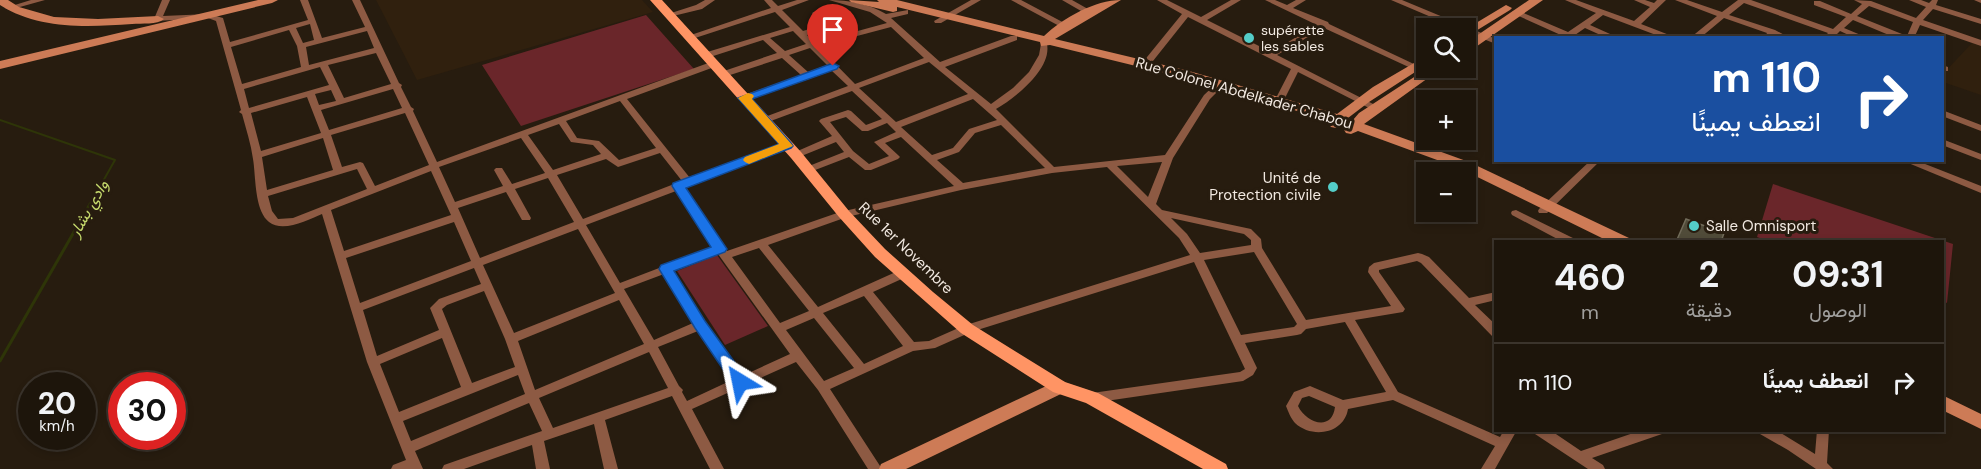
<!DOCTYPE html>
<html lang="ar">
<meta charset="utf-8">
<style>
:root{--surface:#1d150b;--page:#251e14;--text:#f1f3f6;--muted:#a09f9d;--line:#3b342c}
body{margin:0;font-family:"DM Sans",Vazirmatn,sans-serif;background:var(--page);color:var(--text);direction:rtl;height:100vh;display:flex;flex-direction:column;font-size:22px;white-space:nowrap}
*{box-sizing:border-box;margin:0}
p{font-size:20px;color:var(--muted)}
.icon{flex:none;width:33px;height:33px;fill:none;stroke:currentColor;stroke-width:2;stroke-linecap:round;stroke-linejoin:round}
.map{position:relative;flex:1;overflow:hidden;direction:ltr}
.sheet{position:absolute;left:1494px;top:240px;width:450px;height:192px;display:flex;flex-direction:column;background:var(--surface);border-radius:0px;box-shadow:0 3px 9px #0003,0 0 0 2px var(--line);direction:rtl}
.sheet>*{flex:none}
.guide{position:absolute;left:1494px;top:36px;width:450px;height:126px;border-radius:0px;box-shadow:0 3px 9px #0003,0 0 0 2px var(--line);direction:rtl;background:#1a4fa0;color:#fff;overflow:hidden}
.tools{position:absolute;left:1416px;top:18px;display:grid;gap:12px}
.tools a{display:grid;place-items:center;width:60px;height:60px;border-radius:0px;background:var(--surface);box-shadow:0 3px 9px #0003,0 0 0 2px var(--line);font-size:30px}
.speed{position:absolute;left:18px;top:372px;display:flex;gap:12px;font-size:30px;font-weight:700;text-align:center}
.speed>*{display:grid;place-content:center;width:78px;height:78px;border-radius:50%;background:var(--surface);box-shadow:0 3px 9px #0003,0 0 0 2px var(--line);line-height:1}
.speed small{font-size:15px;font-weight:400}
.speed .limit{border:9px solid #d22;background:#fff;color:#111}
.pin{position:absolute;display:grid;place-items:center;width:51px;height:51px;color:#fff;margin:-62px -26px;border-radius:50% 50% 50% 0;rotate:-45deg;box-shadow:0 0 6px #0007}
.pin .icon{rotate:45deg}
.me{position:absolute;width:66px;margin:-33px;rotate:325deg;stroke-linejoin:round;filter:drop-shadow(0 0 4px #0008)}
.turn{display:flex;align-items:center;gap:21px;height:126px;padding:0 24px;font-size:27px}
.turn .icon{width:78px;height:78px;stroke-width:2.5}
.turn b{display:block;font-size:42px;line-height:51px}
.eta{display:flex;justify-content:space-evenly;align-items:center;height:102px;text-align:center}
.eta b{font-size:36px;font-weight:700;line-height:42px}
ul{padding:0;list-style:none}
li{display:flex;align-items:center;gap:18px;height:78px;padding:0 24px;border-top:2px solid var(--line)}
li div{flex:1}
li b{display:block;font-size:22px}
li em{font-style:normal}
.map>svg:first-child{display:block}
.built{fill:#30200e}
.green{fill:#6a262a}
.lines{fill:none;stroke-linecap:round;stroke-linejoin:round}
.stream-far1{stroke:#2e3508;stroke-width:2}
.stream{stroke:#2e3508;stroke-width:3}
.building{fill:#504b39;stroke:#716b59;stroke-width:1.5}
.street{fill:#8d5a43;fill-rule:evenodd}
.secondary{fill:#cd7b56;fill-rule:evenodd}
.primary{fill:#ff9464;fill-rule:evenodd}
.route{fill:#1a73e8;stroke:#114b97;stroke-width:1.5}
.slow{fill:#f59e0b}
.poi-dot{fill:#54cdc8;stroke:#271c0f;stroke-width:2}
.labels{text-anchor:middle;stroke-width:6;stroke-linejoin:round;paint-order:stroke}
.far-poi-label{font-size:14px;fill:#f2e9e1;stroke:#271c0f;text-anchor:start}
.street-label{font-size:15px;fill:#f2e9e1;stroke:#271c0f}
.poi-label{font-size:15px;fill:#f2e9e1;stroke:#271c0f;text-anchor:end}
.water-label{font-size:16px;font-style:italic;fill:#c7db6d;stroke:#271c0f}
</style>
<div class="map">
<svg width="1981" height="469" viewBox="0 0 1981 469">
<rect width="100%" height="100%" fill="#271c0f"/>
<!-- built -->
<path class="built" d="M376 0H642L653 12 417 80Z
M1973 42 1981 45V95L1943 82 1942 75Z"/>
<!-- green -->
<path class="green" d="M646 15 694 69 521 126 482 65Z
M1773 184 1953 244 1947 303 1943 301 1942 242H1770L1757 237Z
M717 255 768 326 725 345 677 271Z"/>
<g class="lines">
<!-- stream-far1 -->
<path class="stream-far1" d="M0 120 115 160 89 206"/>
<!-- stream -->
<path class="stream" d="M0 361 90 204"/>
</g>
<!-- building -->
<path class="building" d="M1686 219 1724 233 1721 242H1676Z"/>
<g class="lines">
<!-- street -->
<path class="street" d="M31 0H45L9 10 5 8Z
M162 0H170L163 16 209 14 223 18 230 42 308 20 300 0H308L322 38 365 27 352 0H360L399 83 402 85 401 87 411 107 414 109 413 111 437 162 711 62H717V66L627 99 690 178 784 143 787 142 792 145 790 147 684 188 727 251 840 212 954 186 901 137 885 143 898 155 900 157 898 159 871 170H865L849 157 810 172H804L802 170 804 168 844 152 836 142 799 157H793L791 155 793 153 832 136 819 121 821 119 848 110 851 111 866 125 882 119 852 91 768 122H762L760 120 762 118 848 86 831 70 747 100H741L740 98 741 96 801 75 782 58 727 76H721V72L777 53 763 40 707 58 703 55 704 53 790 27 775 12 692 39H686L685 37 771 8 764 0H772L778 6 797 0H809L782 10 803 31 822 25 812 14 813 12H819L843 35 887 23 870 12 829 0C849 0 869 4 886 14L908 10V14L891 18 940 62 1011 36H1017V40L945 67 991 104 1013 88 1029 72 1039 55 1041 44H1047C1052 69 1015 98 996 109L1054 167 1165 155 1204 95 1218 82H1224L1225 84 1210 99 1173 158 1156 204 1162 210 1251 229 1261 239 1262 248 1306 320 1391 306 1368 272 1369 267 1374 263 1418 253 1422 254 1429 257 1469 298 1496 292V300L1475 305 1496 325V337L1492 336 1421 263 1417 261 1379 270V272L1405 309 1403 312 1355 320 1398 392 1500 437 1504 430H1517L1495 469H1481L1495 446 1393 400 1348 409C1344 434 1312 439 1295 423 1291 419 1288 411 1286 406L1294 392 1310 386 1343 400 1386 392 1345 322 1306 329 1301 334 1297 335 1245 343 1257 368 1253 375 1243 381 1092 403 1088 401 1086 398 1088 395 1092 393 1240 372 1245 369 1194 262 971 332 935 348 913 351 830 389 882 469H868L818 390 796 362 692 409 724 469H710L672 396 605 420 618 469H604L594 424 544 441 550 469H536L532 445 464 469H442L444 465 542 431 529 403 415 451 423 469H391L393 465 406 460 367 362 322 214C308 220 283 233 269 222 254 210 256 176 253 159 251 144 246 129 242 114L239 112 241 110 216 21 208 18 155 21 154 19ZM310 24 314 40 303 43 296 28ZM891 27 924 58 855 84 807 35 827 29 842 40ZM289 30 297 46 301 67 242 84 231 47ZM367 31 374 48 309 65 306 47ZM793 31 806 44 785 51 770 38ZM810 48 827 65 808 72 789 55ZM376 53 391 84 344 98 328 65ZM929 62 968 94 896 122 859 88ZM320 67 329 85 249 108 244 89ZM393 89 402 108 329 130 321 110ZM331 90 336 101 319 105 315 94ZM307 97 321 133 261 151 251 113ZM973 99 997 120 969 129 953 148 932 155 901 127ZM620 101 656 148 619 160 599 141 577 138 566 121ZM405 113 429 165 375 186 363 163 360 162 342 167 331 135ZM846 117 862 131H868L887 123 896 132 874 142 889 156 869 164 853 151 830 122ZM559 124 571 142 593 145 601 154 553 170 528 135ZM1001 125 1045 168 963 183 937 160 959 152 975 133ZM323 138 333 170 267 190 262 157ZM521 138 545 173 512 184 502 168H496L494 170 503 186 455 202 439 167ZM660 153 682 181 583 219 557 175 606 159 618 167ZM1162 162 1148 197 1117 166ZM1107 167 1179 238 1190 255 963 326 929 341 914 342 873 292 906 277 907 274 906 271H898L818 307 768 245 847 217 961 190 1052 173ZM357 169 367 189 293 218 278 219 272 211 268 196ZM431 171 451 215 344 251 331 210ZM548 178 574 222 480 258 458 208 506 192 522 220H530L531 218 515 189ZM676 191 714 247 620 283 586 225ZM1171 218 1244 234 1251 240V245L1200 253 1187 234ZM454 222 471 261 360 303 346 258ZM578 229 615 293 514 333 483 265ZM759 248 809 311 780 323 732 257ZM1254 252 1297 324 1294 327 1241 335 1204 260ZM718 254 790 354 742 376 704 322 672 271ZM474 268 481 284 439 299 430 308 439 330 377 356 363 310ZM664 274 693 323 654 340 624 289ZM484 291 505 339 515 367 472 383 442 309 447 305ZM864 296 903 346 864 364 823 313ZM619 300 644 344 535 390 518 341ZM814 318 854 368 824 381 786 330ZM698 331 732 380 687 401 682 392 683 390 679 386 658 347ZM442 338 461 387 399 412 380 364ZM649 352 668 388 553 428 539 398ZM518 375 525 394 411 441 403 421ZM1309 396 1335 407C1332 432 1306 423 1298 406L1302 398Z
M705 0H715L702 9 669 17 665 15 696 5Z
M971 0H981L941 23H935L934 21Z
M1011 0H1021L1070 26 1066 28H1063Z
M1062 0H1072L1095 13 1094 15H1088Z
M1157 0H1167L1201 17 1231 0H1241L1207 20 1271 52 1317 25 1265 0H1275L1287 5 1296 0H1306L1293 8 1328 22 1329 24 1433 73 1429 76 1426 75 1324 28 1277 55 1381 108 1379 110H1373L1298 72 1283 102H1277L1275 100 1291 69 1188 17 1149 66H1143V62L1182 14Z
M1391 0H1402L1496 39V44L1466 32V28H1457Z
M1565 0H1576L1634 21 1650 7 1634 0H1645L1654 3 1657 0H1666L1641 24 1677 38H1664L1603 15 1590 25 1619 38H1607L1585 28 1575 35 1579 38H1562L1563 36 1512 13 1513 11H1519L1568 32 1596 13Z
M1675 0H1687L1722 12 1738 0H1751L1833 29 1846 17 1814 5V1H1820L1851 14 1862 4 1854 0 1871 1 1916 18 1926 7 1909 0H1921L1929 3 1932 0H1938L1936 5 1981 19V24L1933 9 1923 20 1981 40V46L1920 25 1914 38H1896L1853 20 1844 28 1868 38H1855L1840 31 1833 38H1823L1828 33 1744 3 1729 15 1775 30 1790 38 1774 36 1772 38H1764L1767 33 1724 18 1700 38H1690L1717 16ZM1869 6 1913 22 1907 36 1857 16Z
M1974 0H1981V3Z
M1942 65 1948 67V71H1942Z
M1942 110 1981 125V131L1942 116Z
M1942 139 1981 154V160L1942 145Z
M1591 160H1601L1547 213H1539L1538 211 1539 209Z
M1901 160H1915L1981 186V193Z
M1516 210 1577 240 1578 242H1563L1512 215 1511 213 1512 211Z
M1533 430H1550L1581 451 1642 430H1664L1662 434 1592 458 1603 465 1605 469H1588L1535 434Z
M1758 430H1776L1815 454 1817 430H1829L1827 463 1833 469H1816L1788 450 1760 434Z"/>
<!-- secondary -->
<path class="secondary" d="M0 0H8L19 7 54 17 98 19 158 16 164 19C157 25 142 23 132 24 88 27 39 30 0 5Z
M258 0H278L272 3 0 69V61Z
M849 0 879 2 877 0H897L1044 36C1063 18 1095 0 1121 0L1055 39 1189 71 1337 114 1373 87 1426 56V65L1369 102 1348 118 1353 120 1359 113 1428 68H1442L1364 124 1469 162 1629 238 1631 242H1610L1459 168 1358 131 1351 134 1346 133 1344 130 1347 126 1342 125 1336 128 1331 127 1329 124 1331 121 1181 77 1050 45 1041 46 1040 42 897 7V11L893 12 851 2Z
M1529 0H1543L1470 51H1466V43Z
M1506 5 1512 8 1510 10 1466 37V29Z
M1059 380 1065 382 1068 387 1065 392 906 469H879L881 464Z
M1942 395 1981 414V429L1942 410Z"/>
<!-- primary -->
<path class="primary" d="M650 0H662L801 152 849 211 885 249 933 292 973 325 1065 382 1098 393 1226 464 1228 469H1203L1086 403 1053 392 961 333 875 257 839 217 791 158Z"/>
</g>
<!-- route -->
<path class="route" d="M833 63 839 66 837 69 752 99 791 143 793 146 791 148 686 188 727 249 725 252 674 271 705 321 746 378 748 382 746 387H735L695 328 659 269 661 265 711 247 672 186 673 183 779 144 738 98Z"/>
<!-- slow -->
<path class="slow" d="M748 93 752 94 754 96 752 99 793 146 749 164 745 162 743 160 745 157 779 144 738 98Z"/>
<!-- markers -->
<g class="poi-dot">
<circle cx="1249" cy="38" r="6"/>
<circle cx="1333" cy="187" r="6"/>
<circle cx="1694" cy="226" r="6"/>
</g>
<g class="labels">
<!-- far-poi labels -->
<g class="far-poi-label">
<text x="1261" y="35">supérette<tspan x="1261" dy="16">les sables</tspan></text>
</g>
<!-- street labels -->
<g class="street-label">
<text transform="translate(1244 93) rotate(16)" y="5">Rue Colonel Abdelkader Chabou</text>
<text transform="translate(906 248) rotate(44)" y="5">Rue 1er Novembre</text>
</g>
<!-- poi labels -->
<g class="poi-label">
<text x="1321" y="183">Unité de<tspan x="1321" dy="17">Protection civile</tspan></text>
<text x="1706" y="231" text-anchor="start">Salle Omnisport</text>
</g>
<!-- water labels -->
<g class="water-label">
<text transform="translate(88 208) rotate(-60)" y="6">وادي بشار</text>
</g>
</g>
</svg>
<div class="tools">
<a><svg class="icon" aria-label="search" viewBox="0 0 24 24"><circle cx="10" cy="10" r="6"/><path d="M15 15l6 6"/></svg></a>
<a>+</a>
<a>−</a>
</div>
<div class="speed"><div>20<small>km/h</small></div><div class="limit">30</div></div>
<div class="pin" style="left:833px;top:66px;background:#d93025"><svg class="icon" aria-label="arrive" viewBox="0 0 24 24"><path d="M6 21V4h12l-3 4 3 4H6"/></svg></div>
<svg class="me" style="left:740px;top:382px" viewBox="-20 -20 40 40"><path d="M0-17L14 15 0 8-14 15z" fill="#1a73e8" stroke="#fff" stroke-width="4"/></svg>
<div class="guide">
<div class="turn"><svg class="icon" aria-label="right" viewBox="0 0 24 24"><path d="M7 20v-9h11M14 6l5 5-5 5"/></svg><div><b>110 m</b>انعطف يمينًا</div></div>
</div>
<section class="sheet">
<div class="eta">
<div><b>09:31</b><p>الوصول</p></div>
<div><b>2</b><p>دقيقة</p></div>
<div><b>460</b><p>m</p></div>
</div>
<ul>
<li><svg class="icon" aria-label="right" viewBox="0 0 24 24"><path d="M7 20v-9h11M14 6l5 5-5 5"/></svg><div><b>انعطف يمينًا</b></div><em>110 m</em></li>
</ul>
</section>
</div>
